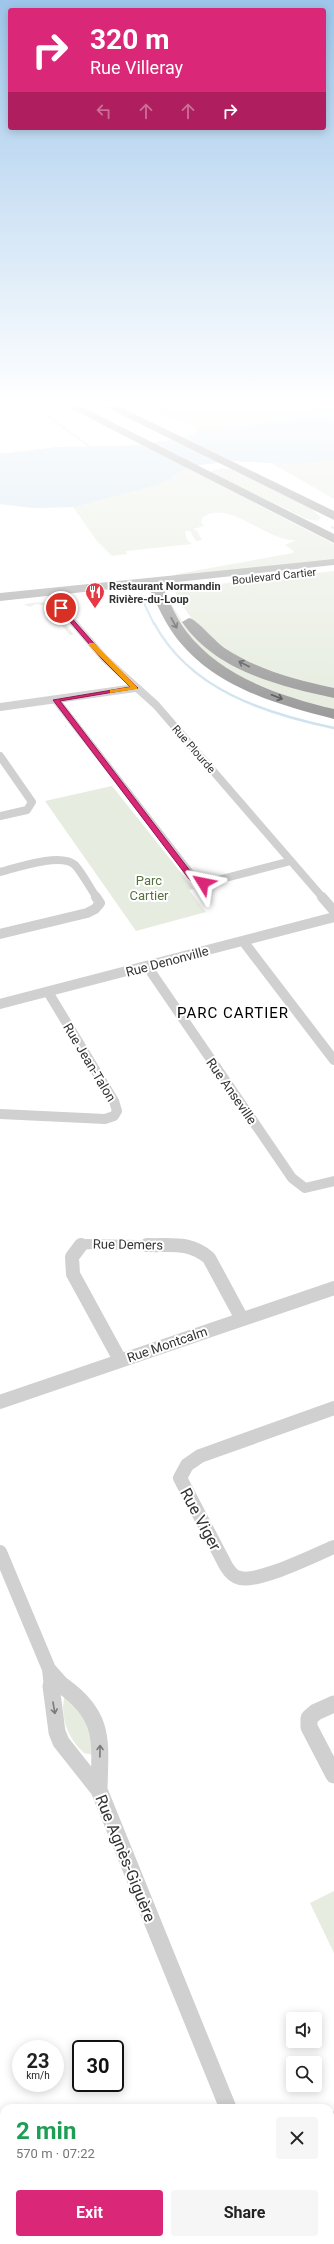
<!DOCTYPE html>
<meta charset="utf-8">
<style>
:root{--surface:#fff;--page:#f6f6f6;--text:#222;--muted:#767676;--accent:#db2777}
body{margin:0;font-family:Roboto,sans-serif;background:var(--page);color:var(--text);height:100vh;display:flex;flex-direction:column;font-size:15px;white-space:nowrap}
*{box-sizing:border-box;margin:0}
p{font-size:13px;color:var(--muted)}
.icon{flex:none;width:22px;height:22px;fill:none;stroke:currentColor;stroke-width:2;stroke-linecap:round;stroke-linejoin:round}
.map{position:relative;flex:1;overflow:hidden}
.panel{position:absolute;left:0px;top:2104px;width:334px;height:140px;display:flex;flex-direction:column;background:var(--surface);border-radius:12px 12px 0 0;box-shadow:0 2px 10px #0003}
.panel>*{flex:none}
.banner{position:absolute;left:8px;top:8px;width:318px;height:122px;border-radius:4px;box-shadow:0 2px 10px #0003;background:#db2777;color:#fff;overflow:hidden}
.tools{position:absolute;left:286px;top:2012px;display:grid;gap:8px}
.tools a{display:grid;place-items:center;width:36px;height:36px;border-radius:4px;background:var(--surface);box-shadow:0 2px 10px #0003;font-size:20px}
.speed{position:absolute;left:12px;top:2040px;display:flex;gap:8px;font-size:20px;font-weight:700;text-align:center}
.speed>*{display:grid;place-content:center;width:52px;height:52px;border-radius:50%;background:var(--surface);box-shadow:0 2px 10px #0003;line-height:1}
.speed small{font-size:10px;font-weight:400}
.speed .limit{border:2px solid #111;border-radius:6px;background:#fff;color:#111}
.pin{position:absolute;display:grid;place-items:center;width:34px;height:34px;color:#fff;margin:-17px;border:2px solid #fff;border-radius:50%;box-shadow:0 1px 4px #0007}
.me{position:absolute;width:44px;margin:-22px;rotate:305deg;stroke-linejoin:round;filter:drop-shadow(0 0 3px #0008)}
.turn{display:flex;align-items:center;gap:14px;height:84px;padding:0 16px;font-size:18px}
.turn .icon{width:52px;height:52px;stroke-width:2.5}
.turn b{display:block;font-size:28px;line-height:34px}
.lanes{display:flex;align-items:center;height:38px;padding:0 16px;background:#0003;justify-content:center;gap:20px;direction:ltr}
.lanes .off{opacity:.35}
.round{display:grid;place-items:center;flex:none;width:42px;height:42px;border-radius:4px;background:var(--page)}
.head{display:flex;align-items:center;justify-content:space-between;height:68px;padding:0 16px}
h1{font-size:24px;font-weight:700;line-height:30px;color:#1e9e55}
.button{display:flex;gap:8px;margin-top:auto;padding:8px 16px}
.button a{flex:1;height:46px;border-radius:4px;background:var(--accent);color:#fff;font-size:16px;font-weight:700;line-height:46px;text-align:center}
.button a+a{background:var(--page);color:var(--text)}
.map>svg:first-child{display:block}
.green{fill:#e6ecdf}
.water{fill:#cfe2ee}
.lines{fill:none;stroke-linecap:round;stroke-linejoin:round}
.stream-far1{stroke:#cfe2ee;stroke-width:2}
.stream{stroke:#cfe2ee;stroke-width:2.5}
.minor-far4{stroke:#d0d0d0;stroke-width:6}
.minor-far3{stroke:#d0d0d0;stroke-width:8}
.minor-far2{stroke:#d0d0d0;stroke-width:10}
.minor-far1{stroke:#d0d0d0;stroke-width:14}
.minor{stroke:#d0d0d0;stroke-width:17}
.primary{fill:#ababab;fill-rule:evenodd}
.motorway{fill:#9a9a9a;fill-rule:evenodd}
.oneway{stroke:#525252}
.oneway2{stroke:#7a7a7a}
.route{fill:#db2777;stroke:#8e194d}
.slow{fill:#f59e0b}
.labels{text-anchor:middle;stroke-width:4;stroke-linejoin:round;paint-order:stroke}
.far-street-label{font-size:11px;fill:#333;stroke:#fff}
.far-poi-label{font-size:11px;font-weight:bold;fill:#333;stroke:#fff;text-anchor:start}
.park-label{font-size:13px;fill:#56703f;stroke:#fff}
.street-label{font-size:13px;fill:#333;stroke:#fff}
.quarter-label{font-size:15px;letter-spacing:1px;fill:#000;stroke:#fff}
.near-street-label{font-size:16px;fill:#333;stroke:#fff}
</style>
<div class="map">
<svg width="334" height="2244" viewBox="0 0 334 2244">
<rect width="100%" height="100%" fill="#fff"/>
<!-- green -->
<path class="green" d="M139 406H334V431L0 454 58 447 124 446 167 441 193 435 197 427Z
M334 439V499L271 463 234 461 199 465 189 469 334 544V560L171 577 177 574 293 553 294 551 285 545 296 540C265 542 229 497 202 518L201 522 204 526 193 529 197 531 202 540 196 541 190 531H185L187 540 192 544 126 551 127 554 112 556 97 541 73 507 33 508 0 504V496Z
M222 468 231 469 311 508 321 518 317 521 307 519 208 472Z
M334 571V690L270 673 222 649 194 622 176 596V592L184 588Z
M167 597 185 626 211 648 334 695V711C277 696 217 676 181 628 174 619 171 606 167 597Z
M41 602 49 604 74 635H70L49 610 44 608 46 606 36 604 30 607 24 604Z
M112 786 194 889 189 890 206 912 136 931 45 801Z
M65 1695 86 1710 93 1755 84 1753C68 1739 59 1716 65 1695Z
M334 1891V1953L310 1903Z"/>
<!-- water -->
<path class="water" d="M334 406V460L295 464 234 461 199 465 178 472 169 480 157 485 73 507 33 508 0 504V454L58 447 124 446 167 441 208 431 257 425 268 420 288 418Z"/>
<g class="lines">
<!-- stream-far1 -->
<path class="stream-far1" d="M34 406 89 446
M332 527 334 528
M144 603 154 624"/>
<!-- stream -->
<path class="stream" d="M154 623C190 690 264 713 334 728"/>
<!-- minor-far4 -->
<path class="minor-far4" d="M48 592 75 624"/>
<!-- minor-far3 -->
<path class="minor-far3" d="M74 623 104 658 156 705 323 898
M56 700 197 882H210L291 861
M0 707 135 688
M0 756 32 802 27 810 0 816
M0 872C16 868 61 852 75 865 83 874 90 888 97 898"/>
<!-- minor-far2 -->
<path class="minor-far2" d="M322 897 334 911
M0 934 87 913 95 909 100 903 96 897
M243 941 334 1060
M147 966 292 1178 305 1188 334 1181
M0 1004 334 917
M0 1114 105 1119 114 1116 117 1111 114 1101 48 992
M80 1246 83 1244 192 1246"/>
<!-- minor-far1 -->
<path class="minor-far1" d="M81 1245 72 1257 73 1274 120 1360
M147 1245C171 1246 189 1241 209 1258L242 1319
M0 1402 334 1288
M334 1408 200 1456 187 1465 180 1478 226 1566C229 1571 234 1577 240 1578 259 1583 314 1555 334 1547
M0 1552 49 1669 65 1687
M49 1669 51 1687"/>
<!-- minor -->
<path class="minor" d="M51 1686 57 1732 61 1742 99 1790
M63 1686C106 1717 100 1742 99 1790L228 2108
M334 1704 316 1712 309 1718V1727L334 1775
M330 2122 334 2120
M282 2240 284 2244
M91 2244 98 2240"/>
<!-- primary -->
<path class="primary" d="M334 559V565L0 601V593Z"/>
<!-- motorway -->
<path class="motorway" d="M66 406H80L334 534V543Z
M104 406H118L334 511V520Z
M156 584 163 588C170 602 176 618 186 631 221 677 280 696 334 709V719C276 704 213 687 175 636 164 621 157 604 149 588Z
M189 618C198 620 215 642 226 649 259 670 295 680 334 688V698C279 686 216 671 182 622Z"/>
</g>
<!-- one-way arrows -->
<defs><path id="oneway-shaft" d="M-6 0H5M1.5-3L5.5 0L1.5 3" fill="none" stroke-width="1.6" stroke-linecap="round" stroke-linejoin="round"/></defs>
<g class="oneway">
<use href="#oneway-shaft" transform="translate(174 623) rotate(61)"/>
<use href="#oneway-shaft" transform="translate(244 664) rotate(-153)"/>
<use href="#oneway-shaft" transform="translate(277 697) rotate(21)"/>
</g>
<g class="oneway2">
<use href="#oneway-shaft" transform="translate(54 1708) rotate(80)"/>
<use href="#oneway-shaft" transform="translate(100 1751) rotate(-89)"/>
</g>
<!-- sky -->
<linearGradient id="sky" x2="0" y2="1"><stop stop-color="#9ec6ea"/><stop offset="0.56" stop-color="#fff"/><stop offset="1" stop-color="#fff" stop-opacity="0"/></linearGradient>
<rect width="334" height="720" fill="url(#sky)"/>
<!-- route -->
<path class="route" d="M61 606 106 657 138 688 60 701 194 876 199 880 206 881V885L194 884 189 879 53 700 130 687 102 659 59 609Z"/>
<!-- slow -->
<path class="slow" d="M89 643H94L137 687V689L110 693V690L130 687 89 645Z"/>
<!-- icons -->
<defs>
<g id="restaurant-pin" transform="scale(1)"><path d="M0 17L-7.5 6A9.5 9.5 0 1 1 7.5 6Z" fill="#e63946" stroke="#fff"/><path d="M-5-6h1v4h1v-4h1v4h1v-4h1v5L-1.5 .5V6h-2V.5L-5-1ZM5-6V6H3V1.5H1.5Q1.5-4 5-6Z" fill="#fff"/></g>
</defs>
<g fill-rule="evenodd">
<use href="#restaurant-pin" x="95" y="592"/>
</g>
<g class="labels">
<!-- far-street labels -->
<g class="far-street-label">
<text transform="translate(274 576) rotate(-6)" y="4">Boulevard Cartier</text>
<text transform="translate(194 749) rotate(49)" y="4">Rue Plourde</text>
</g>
<!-- far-poi labels -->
<g class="far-poi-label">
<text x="109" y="590">Restaurant Normandin<tspan x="109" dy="13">Rivière-du-Loup</tspan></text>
</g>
<!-- park labels -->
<g class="park-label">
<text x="149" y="885">Parc<tspan x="149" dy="15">Cartier</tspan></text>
</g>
<!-- street labels -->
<g class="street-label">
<text transform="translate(167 961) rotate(-15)" y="5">Rue Denonville</text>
<text transform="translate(90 1062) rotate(59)" y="5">Rue Jean-Talon</text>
<text transform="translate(232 1091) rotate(55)" y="5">Rue Anseville</text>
<text transform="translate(128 1244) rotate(1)" y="5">Rue Demers</text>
<text transform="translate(167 1344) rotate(-19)" y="5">Rue Montcalm</text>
</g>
<!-- quarter labels -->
<g class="quarter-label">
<text x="233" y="1018">PARC CARTIER</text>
</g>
<!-- near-street labels -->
<g class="near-street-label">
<text transform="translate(201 1519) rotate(62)" y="6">Rue Viger</text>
<text transform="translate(126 1858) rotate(68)" y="6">Rue Agnès-Giguère</text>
</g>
</g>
</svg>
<div class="tools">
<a><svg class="icon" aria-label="sound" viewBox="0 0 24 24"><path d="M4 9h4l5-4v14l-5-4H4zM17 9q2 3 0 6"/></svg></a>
<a><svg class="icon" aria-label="search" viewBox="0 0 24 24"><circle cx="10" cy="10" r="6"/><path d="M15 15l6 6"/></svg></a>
</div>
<div class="speed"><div>23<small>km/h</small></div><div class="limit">30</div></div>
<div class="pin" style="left:61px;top:608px;background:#d93025"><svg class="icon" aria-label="arrive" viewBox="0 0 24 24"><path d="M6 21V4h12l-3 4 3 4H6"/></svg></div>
<svg class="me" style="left:203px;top:883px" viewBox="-20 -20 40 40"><path d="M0-17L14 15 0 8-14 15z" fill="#db2777" stroke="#fff" stroke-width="4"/></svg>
<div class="banner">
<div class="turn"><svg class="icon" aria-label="right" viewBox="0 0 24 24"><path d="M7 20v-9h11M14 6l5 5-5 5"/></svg><div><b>320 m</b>Rue Villeray</div></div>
<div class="lanes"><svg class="icon off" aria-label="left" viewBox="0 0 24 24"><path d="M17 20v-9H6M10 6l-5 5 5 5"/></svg><svg class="icon off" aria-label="ahead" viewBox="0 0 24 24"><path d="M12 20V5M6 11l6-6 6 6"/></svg><svg class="icon off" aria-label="ahead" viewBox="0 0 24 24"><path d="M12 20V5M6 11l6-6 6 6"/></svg><svg class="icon" aria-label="right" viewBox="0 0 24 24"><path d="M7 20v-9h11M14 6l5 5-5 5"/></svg></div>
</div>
<section class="panel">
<div class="head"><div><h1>2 min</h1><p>570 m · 07:22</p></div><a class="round"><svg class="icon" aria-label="close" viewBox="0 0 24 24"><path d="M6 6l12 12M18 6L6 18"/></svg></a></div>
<div class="button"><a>Exit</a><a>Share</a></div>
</section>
</div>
